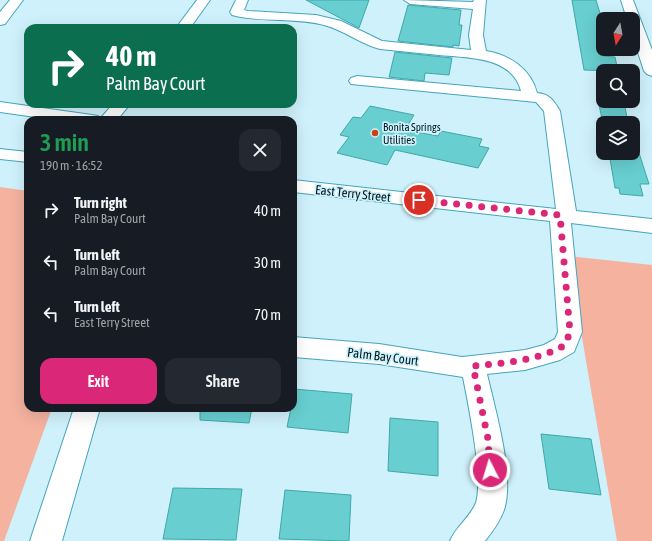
<!DOCTYPE html>
<meta charset="utf-8">
<style>
:root{--surface:#171b24;--page:#242831;--text:#f1f3f6;--muted:#9ea1a6;--accent:#db2777}
body{margin:0;font-family:"Asap Condensed",sans-serif;background:var(--page);color:var(--text);height:100vh;display:flex;flex-direction:column;font-size:15px;white-space:nowrap}
*{box-sizing:border-box;margin:0}
p{font-size:13px;color:var(--muted)}
.icon{flex:none;width:22px;height:22px;fill:none;stroke:currentColor;stroke-width:2;stroke-linecap:round;stroke-linejoin:round}
.map{position:relative;flex:1;overflow:hidden}
.drawer{position:absolute;left:24px;top:116px;width:273px;height:296px;display:flex;flex-direction:column;background:var(--surface);border-radius:12px;box-shadow:0 4px 16px #0002}
.drawer>*{flex:none}
.hud{position:absolute;left:24px;top:24px;width:273px;height:84px;border-radius:12px;box-shadow:0 4px 16px #0002;background:#0b6e4f;color:#fff;overflow:hidden}
.needle{width:26px;rotate:191deg}
.controls{position:absolute;left:596px;top:12px;display:grid;gap:8px}
.controls a{display:grid;place-items:center;width:44px;height:44px;border-radius:8px;background:var(--surface);box-shadow:0 4px 16px #0002;font-size:20px}
.pin{position:absolute;display:grid;place-items:center;width:34px;height:34px;color:#fff;margin:-17px;border:2px solid #fff;border-radius:50%;box-shadow:0 1px 4px #0007}
.me{position:absolute;width:44px;margin:-22px;rotate:355deg;stroke-linejoin:round;filter:drop-shadow(0 0 3px #0008)}
.turn{display:flex;align-items:center;gap:14px;height:84px;padding:0 16px;font-size:18px}
.turn .icon{width:52px;height:52px;stroke-width:2.5}
.turn b{display:block;font-size:28px;line-height:34px}
.round{display:grid;place-items:center;flex:none;width:42px;height:42px;border-radius:12px;background:var(--page)}
.overview{display:flex;align-items:center;justify-content:space-between;height:68px;padding:0 16px}
h1{font-size:24px;font-weight:600;line-height:30px;color:#1e9e55}
.primary-button{display:flex;gap:8px;margin-top:auto;padding:8px 16px}
.primary-button a{flex:1;height:46px;border-radius:12px;background:var(--accent);color:#fff;font-size:16px;font-weight:600;line-height:46px;text-align:center}
.primary-button a+a{background:var(--page);color:var(--text)}
ul{padding:0;list-style:none}
li{display:flex;align-items:center;gap:12px;height:52px;padding:0 16px}
li div{flex:1}
li b{display:block;font-size:15px}
li em{font-style:normal}
.map>svg:first-child{display:block}
.green{fill:#f4b29f}
.building{fill:#68cecf;stroke:#3fa8aa}
.lines{fill:none;stroke-linecap:round;stroke-linejoin:round}
.minor-casing{stroke:#45a4bc;stroke-width:2}
.minor{fill:#fff;fill-rule:evenodd}
.route{stroke:#db2777;stroke-width:7;stroke-dasharray:0 12.6}
.poi-dot{fill:#ca4215;stroke:#cff1fb;stroke-width:1.5}
.labels{text-anchor:middle;stroke-width:3.5;stroke-linejoin:round;paint-order:stroke}
.far-poi-label{font-size:11px;fill:#001b22;stroke:#cff1fb;text-anchor:start}
.street-label{font-size:13px;fill:#001b22;stroke:#cff1fb}
</style>
<div class="map">
<svg width="652" height="541" viewBox="0 0 652 541">
<rect width="100%" height="100%" fill="#cff1fb"/>
<!-- green -->
<path class="green" d="M0 187 28 191V408H52L4 541H0Z
M568 256 652 265V541H617Z"/>
<!-- building -->
<path class="building" d="M306 0H369L359 28Z
M572 0H596L603 23V56L615 57 618 71 584 70Z
M408 5 461 10 459 25H462L459 46 453 45V47L398 41Z
M395 52 452 58 449 75 425 73 424 81 389 77Z
M599 105 625 107 628 123H603Z
M370 106 414 115 405 130 438 136 441 131 482 139 479 146 489 148 478 168 395 150 387 165 337 153 349 137 340 135 353 117 361 118Z
M609 153H639L649 184H640L643 196 620 194 619 188H615Z
M294 389 352 394 348 433 287 427 291 408H293Z
M200 408H252L249 423 200 420Z
M390 418 438 422V476L388 471Z
M541 434 591 439 601 495 549 489Z
M173 488 242 489 236 540 163 539Z
M285 490 351 495 349 541 279 539Z"/>
<g class="lines">
<!-- minor casing -->
<g class="minor-casing">
<path id="minor" d="M10 0H23L5 24 0 25V12Z
M197 0H210L190 28H176Z
M236 0H248L244 10 248 11 316 15 341 21 382 41 471 50 469 35 473 9 410 4 404 0 473 2 474 0H486L483 35 486 51C510 55 531 69 537 93 550 94 554 101 560 111L576 211 652 219V233L571 223 582 332 574 352 560 360 525 370 487 374C495 409 515 476 504 510 500 521 493 531 485 541H450C456 527 468 519 475 505 485 484 468 403 463 377L379 364 293 357V337L379 344 462 357 525 350 544 345 555 339 558 332 550 221 293 192V180L556 209 544 111 536 102 351 84 349 81 351 78 357 76 521 91C512 56 468 58 439 55 419 53 400 51 380 49 360 44 344 30 324 25 294 17 262 23 232 15L230 12Z
M621 0H633L652 50V76L647 74 644 71 633 37V19H627Z
M0 102 92 115 98 116 100 119 113 104H130L117 120H57L0 112Z
M0 149 28 152V162L0 159Z
M74 408H100L62 541H30Z"/>
</g>
<!-- minor -->
<use href="#minor" class="minor"/>
</g>
<g class="lines">
<!-- route -->
<path class="route" d="M419 200 560 215 570 332 565 345C537 361 505 363 473 366L488 439 490 470"/>
</g>
<!-- markers -->
<circle class="poi-dot" cx="375" cy="133" r="4"/>
<g class="labels">
<!-- far-poi labels -->
<g class="far-poi-label">
<text x="383" y="131">Bonita Springs<tspan x="383" dy="13">Utilities</tspan></text>
</g>
<!-- street labels -->
<g class="street-label">
<text transform="translate(353 193) rotate(6)" y="5">East Terry Street</text>
<text transform="translate(383 356) rotate(7)" y="5">Palm Bay Court</text>
</g>
</g>
</svg>
<div class="controls">
<a><svg class="needle" viewBox="-14 -14 28 28"><path d="M0-13l5 13h-10z" fill="#e53935"/><path d="M0 13l5-13h-10z" fill="#9ea1a6"/></svg></a>
<a><svg class="icon" aria-label="search" viewBox="0 0 24 24"><circle cx="10" cy="10" r="6"/><path d="M15 15l6 6"/></svg></a>
<a><svg class="icon" aria-label="layers" viewBox="0 0 24 24"><path d="M12 4l9 5-9 5-9-5zM3 14l9 5 9-5"/></svg></a>
</div>
<div class="pin" style="left:419px;top:200px;background:#d93025"><svg class="icon" aria-label="arrive" viewBox="0 0 24 24"><path d="M6 21V4h12l-3 4 3 4H6"/></svg></div>
<svg class="me" style="left:490px;top:470px" viewBox="-20 -20 40 40"><circle r="17" fill="#db2777" stroke="#fff" stroke-width="3"/><path d="M0-11L8 9 0 5-8 9z" fill="#fff"/></svg>
<div class="hud">
<div class="turn"><svg class="icon" aria-label="right" viewBox="0 0 24 24"><path d="M7 20v-9h11M14 6l5 5-5 5"/></svg><div><b>40 m</b>Palm Bay Court</div></div>
</div>
<section class="drawer">
<div class="overview"><div><h1>3 min</h1><p>190 m · 16:52</p></div><a class="round"><svg class="icon" aria-label="close" viewBox="0 0 24 24"><path d="M6 6l12 12M18 6L6 18"/></svg></a></div>
<ul>
<li><svg class="icon" aria-label="right" viewBox="0 0 24 24"><path d="M7 20v-9h11M14 6l5 5-5 5"/></svg><div><b>Turn right</b><p>Palm Bay Court</p></div><em>40 m</em></li>
<li><svg class="icon" aria-label="left" viewBox="0 0 24 24"><path d="M17 20v-9H6M10 6l-5 5 5 5"/></svg><div><b>Turn left</b><p>Palm Bay Court</p></div><em>30 m</em></li>
<li><svg class="icon" aria-label="left" viewBox="0 0 24 24"><path d="M17 20v-9H6M10 6l-5 5 5 5"/></svg><div><b>Turn left</b><p>East Terry Street</p></div><em>70 m</em></li>
</ul>
<div class="primary-button"><a>Exit</a><a>Share</a></div>
</section>
</div>
